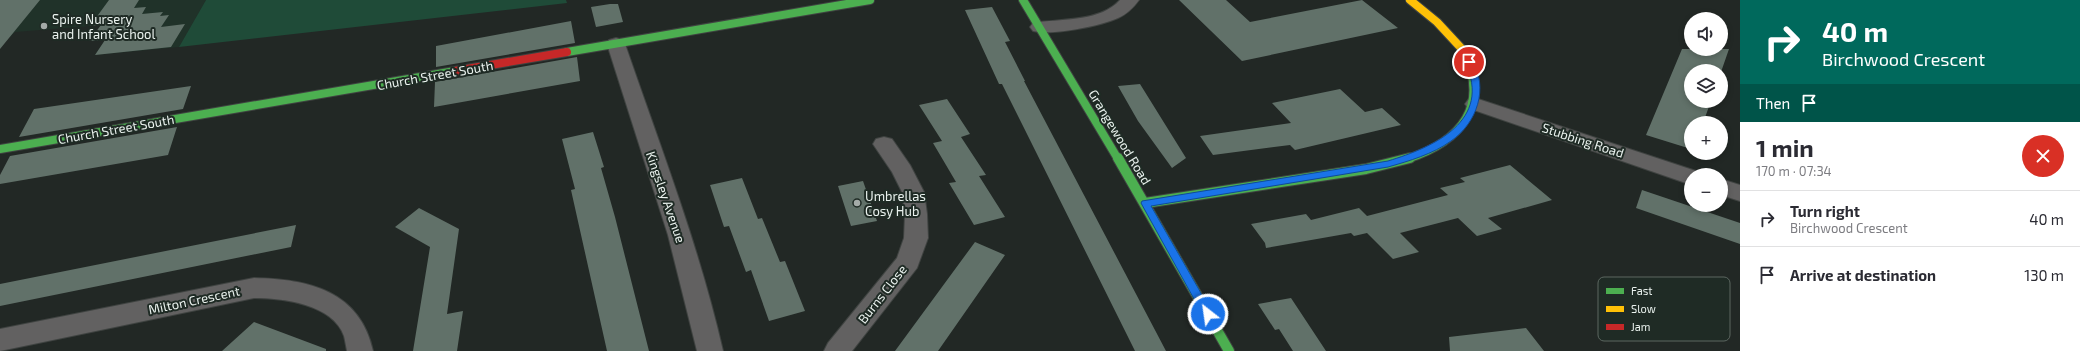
<!DOCTYPE html>
<meta charset="utf-8">
<style>
:root{--surface:#fff;--page:#f2f2f3;--text:#2b2b33;--muted:#7c7c81;--line:#e1e1e2}
body{margin:0;font-family:"Exo 2",sans-serif;background:var(--page);color:var(--text);height:100vh;display:flex;flex-direction:column;font-size:15px;white-space:nowrap}
*{box-sizing:border-box;margin:0}
p{font-size:13px;color:var(--muted)}
.icon{flex:none;width:22px;height:22px;fill:none;stroke:currentColor;stroke-width:2;stroke-linecap:round;stroke-linejoin:round}
.map{position:relative;flex:1;overflow:hidden}
.side{display:flex;flex-direction:column;background:var(--surface);width:340px}
.side>*{flex:none}
.banner{background:#00695c;color:#fff;overflow:hidden}
.controls{position:absolute;left:1684px;top:12px;display:grid;gap:8px}
.controls a{display:grid;place-items:center;width:44px;height:44px;border-radius:50%;background:var(--surface);box-shadow:0 2px 6px #0003;font-size:20px}
.pin{position:absolute;display:grid;place-items:center;width:34px;height:34px;color:#fff;margin:-17px;border:2px solid #fff;border-radius:50%;box-shadow:0 1px 4px #0007}
.me{position:absolute;width:44px;margin:-22px;rotate:330deg;stroke-linejoin:round;filter:drop-shadow(0 0 3px #0008)}
.turn{display:flex;align-items:center;gap:14px;height:84px;padding:0 16px;font-size:18px}
.turn .icon{width:52px;height:52px;stroke-width:2.5}
.turn b{display:block;font-size:28px;line-height:34px}
.then{display:flex;align-items:center;height:38px;padding:0 16px;background:#0003;gap:8px;font-size:15px}
.round{display:grid;place-items:center;flex:none;width:42px;height:42px;border-radius:21px;background:var(--page)}
.head{display:flex;align-items:center;justify-content:space-between;height:68px;padding:0 16px}
h1{font-size:24px;font-weight:700;line-height:30px}
ul{padding:0;list-style:none}
li{display:flex;align-items:center;gap:12px;height:56px;padding:0 16px;border-top:1px solid var(--line)}
li div{flex:1}
li b{display:block;font-size:15px}
li em{font-style:normal}
main{display:flex;flex:1;min-height:0}
.map>svg:first-child{display:block}
.built{fill:#203229}
.green{fill:#1f4b38}
.building{fill:#617169}
.lines{fill:none;stroke-linecap:round;stroke-linejoin:round}
.street-casing{stroke:#3f4341;stroke-width:2}
.fast-far1-casing{stroke:#3f4341;stroke-width:10}
.fast-casing{stroke:#3f4341;stroke-width:12}
.slow-casing{stroke:#3f4341;stroke-width:10}
.jam-casing{stroke:#3f4341;stroke-width:10}
.street{fill:#626161;fill-rule:evenodd}
.fast-far1{stroke:#4caf50;stroke-width:8}
.fast{stroke:#4caf50;stroke-width:10}
.slow{stroke:#ffc107;stroke-width:8}
.jam{stroke:#c62828;stroke-width:8}
.route{fill:#1a73e8;stroke:#114b97}
.poi-dot{fill:#a4aba8;stroke:#1f2b25;stroke-width:1.5}
.labels{text-anchor:middle;stroke-width:4;stroke-linejoin:round;paint-order:stroke}
.poi-label{font-size:13px;fill:#eaf2ee;stroke:#1f2b25;text-anchor:start}
.street-label{font-size:13px;fill:#eaf2ee;stroke:#1f2b25}
.key{fill:#1f2b25;stroke:#5c6761;stroke-width:1}
.key-label{font-size:11px;fill:#eaf2ee}
</style>
<main>
<div class="map">
<svg width="1740" height="351" viewBox="0 0 1740 351">
<rect width="100%" height="100%" fill="#222825"/>
<!-- built -->
<path class="built" d="M0 0H206L179 47 95 55 105 40 89 41 97 31 115 24 15 32 10 37 0 38Z"/>
<!-- green -->
<path class="green" d="M206 0H566L567 3 179 47Z"/>
<!-- building -->
<path class="building" d="M0 0H40L0 49Z
M109 0H139L134 8 146 7 142 14 163 12 160 16 169 15 161 27 185 24 171 47 95 55 105 40 89 41 101 25 90 26Z
M1179 0H1226L1250 22 1362 0 1398 28 1242 61Z
M610 4H618L623 22 596 27 591 7Z
M992 7 1010 41 1005 42 1025 81H1024L1166 351H1135L1025 130 1002 84H999L965 10Z
M571 21 575 43 436 67V46Z
M1682 49H1729L1721 72 1691 71V101H1711L1703 123H1691V149L1646 135Z
M577 57 580 81 434 107 435 82Z
M1140 84 1186 158 1172 168 1138 121 1118 86Z
M191 86 183 109 19 137 34 109Z
M1340 89 1365 112 1382 108 1401 125 1295 150 1290 145 1213 155 1200 136 1291 123 1272 103Z
M947 99 970 134 961 137 986 175 979 176 1005 217 974 225 949 183 956 182 933 143 942 141 919 105Z
M177 127 168 155 0 184V175L10 156Z
M593 132 604 167 601 168 615 217 649 351H607L571 190 575 189 562 139Z
M1510 165 1552 200 1488 218 1502 229 1477 236 1458 218 1400 233 1419 252 1393 259 1367 233 1354 236 1351 233 1266 248 1265 243 1251 224 1306 214 1311 220 1359 208 1367 216 1448 195 1440 188 1465 182 1460 178Z
M742 178 758 219 762 218 780 262 785 261 805 311 769 321 751 270 746 272 729 226 724 227 710 185Z
M863 181 877 221 851 226 838 186Z
M1642 190 1740 223V244L1636 208Z
M419 208 459 229 447 314 463 311 457 351H413L430 247 395 227Z
M296 225 291 247 0 306V284Z
M975 242 1005 255 938 351H895Z
M1291 298 1326 351H1293L1279 329 1275 330 1258 304Z
M254 322 326 349V351H222Z
M1526 328 1544 351H1450L1449 337Z"/>
<g class="lines">
<!-- street casing -->
<g class="street-casing">
<path id="street" d="M1120 0H1139C1133 8 1127 14 1118 18 1100 26 1052 36 1033 31L1030 27 1033 23 1039 22C1065 19 1101 21 1120 0Z
M616 38 623 40 625 44C660 146 699 246 723 351H697L668 235 607 44 609 40Z
M1475 98 1699 172 1701 175H1691V185L1683 182 1468 108 1465 104 1468 100Z
M884 137 892 139 910 165 924 192 927 214 928 238 917 268 852 351H824L828 343 897 258 904 238 905 214 902 192 892 172 873 144 876 139Z
M1721 179 1740 185V201L1721 195Z
M254 278C309 279 360 291 373 351H347C346 346 345 340 344 336 333 304 282 298 254 298L0 351V329Z"/>
</g>
<!-- fast-far1 casing -->
<g class="fast-far1-casing">
<path id="fast-far1" d="M1023 0 1118 159
M567 52 870 0
M0 149 455 71
M1407 159C1462 141 1491 105 1462 49"/>
</g>
<!-- fast casing -->
<g class="fast-casing">
<path id="fast" d="M1118 158 1229 351
M1145 203 1366 169 1410 158"/>
</g>
<!-- slow casing -->
<g class="slow-casing">
<path id="slow" d="M1410 0 1437 22 1462 49"/>
</g>
<!-- jam casing -->
<g class="jam-casing">
<path id="jam" d="M455 71 567 52"/>
</g>
<!-- street -->
<use href="#street" class="street"/>
<!-- fast-far1 -->
<use href="#fast-far1" class="fast-far1"/>
<!-- fast -->
<use href="#fast" class="fast"/>
<!-- slow -->
<use href="#slow" class="slow"/>
<!-- jam -->
<use href="#jam" class="jam"/>
</g>
<!-- route -->
<path class="route" d="M1469 59 1472 60C1489 88 1477 123 1451 141 1433 154 1409 161 1388 167L1151 206 1213 314 1212 317H1204L1141 203 1142 201 1388 161C1434 147 1493 121 1465 62Z"/>
<!-- markers -->
<g class="poi-dot">
<circle cx="44" cy="26" r="4"/>
<circle cx="857" cy="203" r="4"/>
</g>
<g class="labels">
<!-- poi labels -->
<g class="poi-label">
<text x="52" y="24">Spire Nursery<tspan x="52" dy="15">and Infant School</tspan></text>
<text x="865" y="201">Umbrellas<tspan x="865" dy="15">Cosy Hub</tspan></text>
</g>
<!-- street labels -->
<g class="street-label">
<text transform="translate(435 75) rotate(-10)" y="5">Church Street South</text>
<text transform="translate(116 129) rotate(-10)" y="5">Church Street South</text>
<text transform="translate(1120 137) rotate(59)" y="5">Grangewood Road</text>
<text transform="translate(1583 140) rotate(18)" y="5">Stubbing Road</text>
<text transform="translate(666 197) rotate(71)" y="5">Kingsley Avenue</text>
<text transform="translate(882 294) rotate(-52)" y="5">Burns Close</text>
<text transform="translate(194 300) rotate(-12)" y="5">Milton Crescent</text>
</g>
</g>
<!-- legend -->
<rect x="1598" y="277" width="132" height="64" rx="6" class="key"/>
<rect x="1606" y="288" width="18" height="6" fill="#4caf50"/>
<rect x="1606" y="306" width="18" height="6" fill="#ffc107"/>
<rect x="1606" y="324" width="18" height="6" fill="#c62828"/>
<g class="key-label">
<text x="1631" y="295">Fast</text>
<text x="1631" y="313">Slow</text>
<text x="1631" y="331">Jam</text>
</g>
</svg>
<div class="controls">
<a><svg class="icon" aria-label="sound" viewBox="0 0 24 24"><path d="M4 9h4l5-4v14l-5-4H4zM17 9q2 3 0 6"/></svg></a>
<a><svg class="icon" aria-label="layers" viewBox="0 0 24 24"><path d="M12 4l9 5-9 5-9-5zM3 14l9 5 9-5"/></svg></a>
<a>+</a>
<a>−</a>
</div>
<div class="pin" style="left:1469px;top:62px;background:#d93025"><svg class="icon" aria-label="arrive" viewBox="0 0 24 24"><path d="M6 21V4h12l-3 4 3 4H6"/></svg></div>
<svg class="me" style="left:1208px;top:314px" viewBox="-20 -20 40 40"><circle r="17" fill="#1a73e8" stroke="#fff" stroke-width="3"/><path d="M0-11L8 9 0 5-8 9z" fill="#fff"/></svg>
</div>
<section class="side">
<div class="banner">
<div class="turn"><svg class="icon" aria-label="right" viewBox="0 0 24 24"><path d="M7 20v-9h11M14 6l5 5-5 5"/></svg><div><b>40 m</b>Birchwood Crescent</div></div>
<div class="then">Then<svg class="icon" aria-label="arrive" viewBox="0 0 24 24"><path d="M6 21V4h12l-3 4 3 4H6"/></svg></div>
</div>
<div class="head"><div><h1>1 min</h1><p>170 m · 07:34</p></div><a class="round" style="background:#d93025;color:#fff"><svg class="icon" aria-label="close" viewBox="0 0 24 24"><path d="M6 6l12 12M18 6L6 18"/></svg></a></div>
<ul>
<li><svg class="icon" aria-label="right" viewBox="0 0 24 24"><path d="M7 20v-9h11M14 6l5 5-5 5"/></svg><div><b>Turn right</b><p>Birchwood Crescent</p></div><em>40 m</em></li>
<li><svg class="icon" aria-label="arrive" viewBox="0 0 24 24"><path d="M6 21V4h12l-3 4 3 4H6"/></svg><div><b>Arrive at destination</b></div><em>130 m</em></li>
</ul>
</section>
</main>
